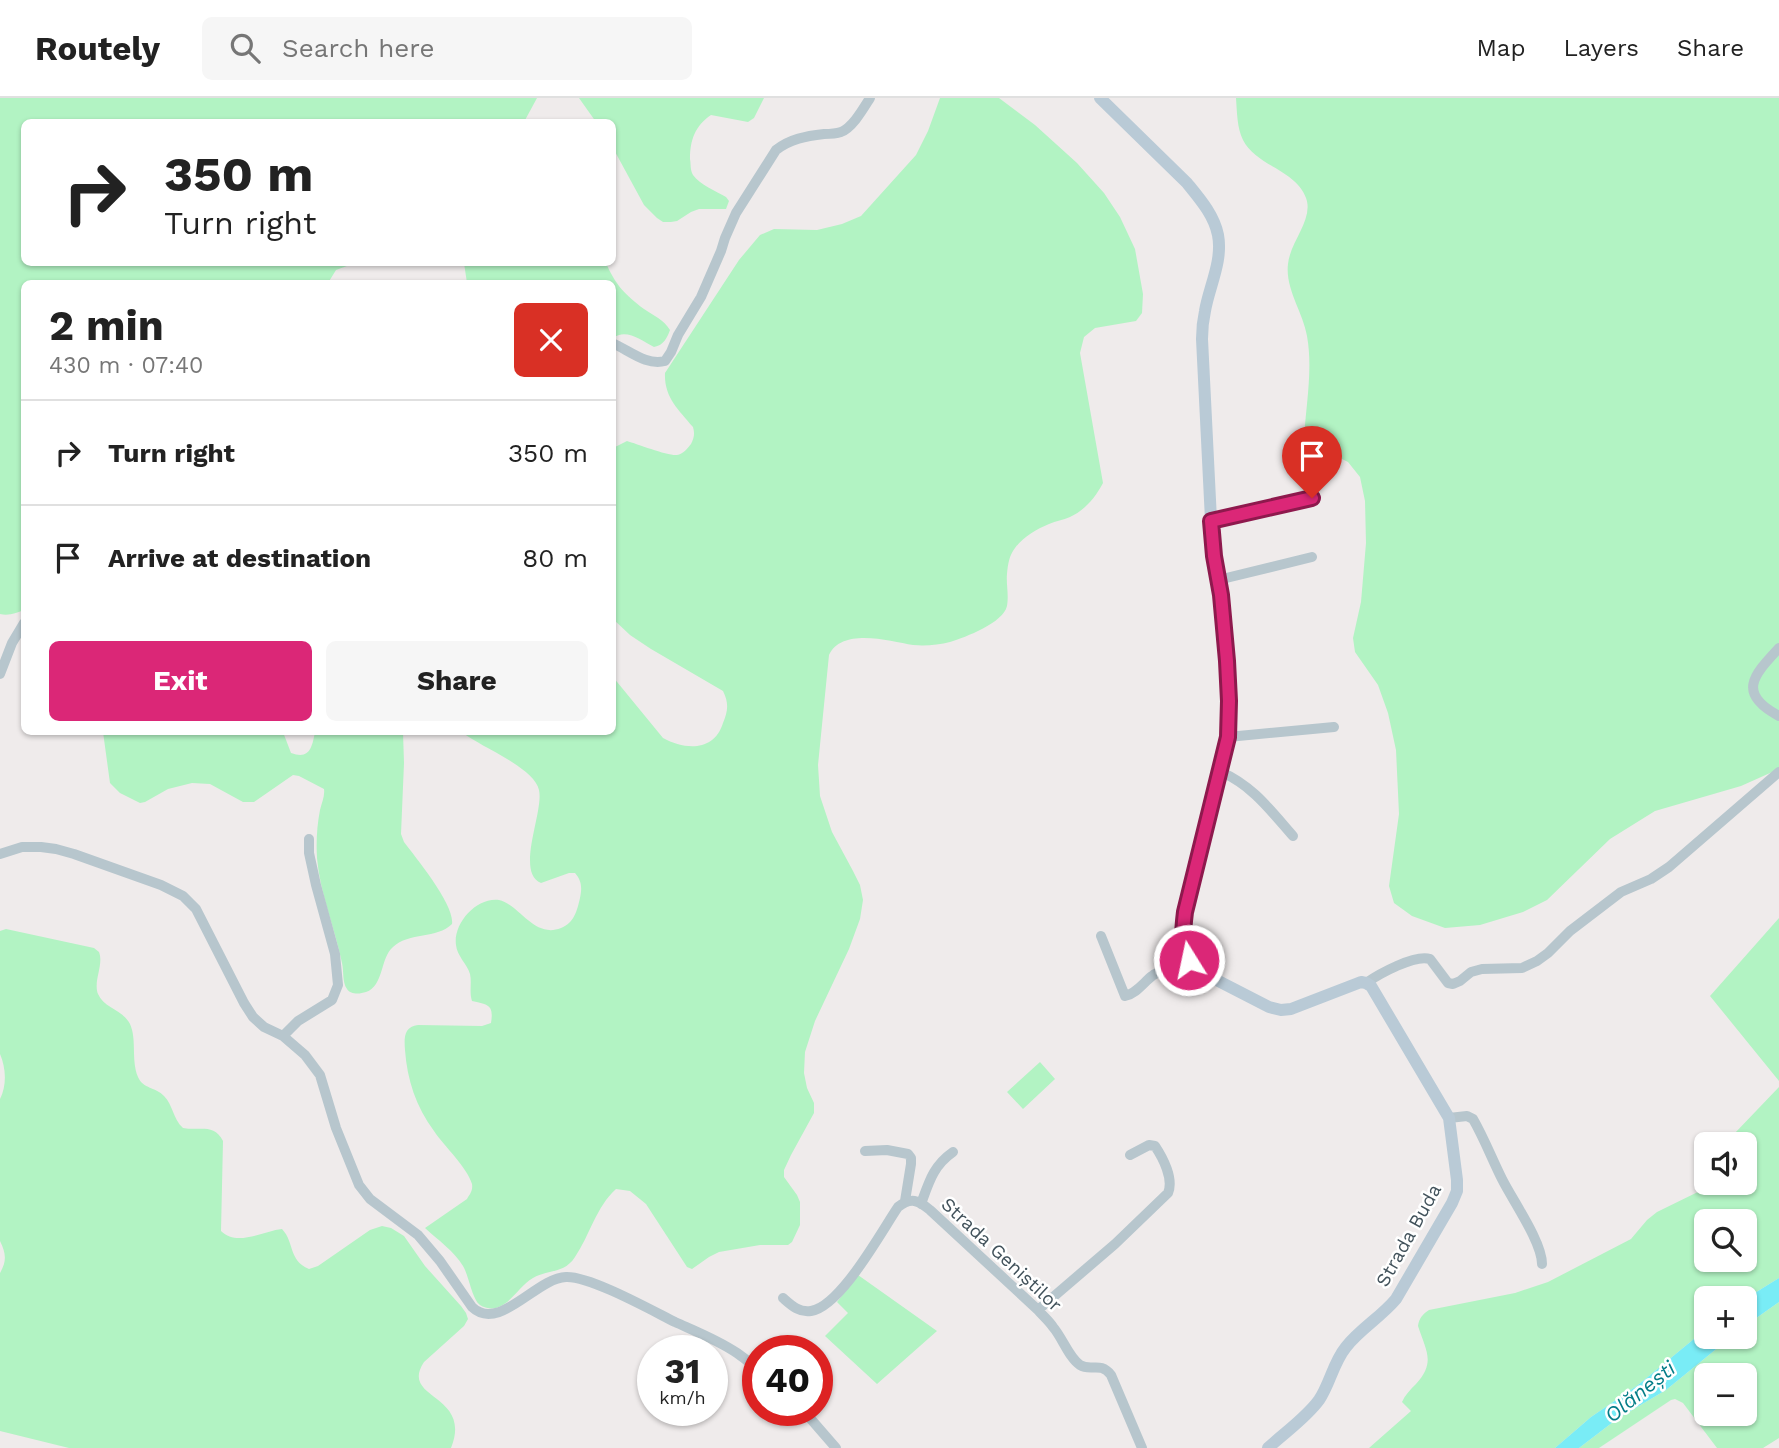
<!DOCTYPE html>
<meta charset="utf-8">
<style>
:root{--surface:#fff;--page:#f6f6f6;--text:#222;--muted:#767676;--line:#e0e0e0;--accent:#db2777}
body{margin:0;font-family:"Work Sans",sans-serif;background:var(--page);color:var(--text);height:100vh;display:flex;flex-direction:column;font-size:26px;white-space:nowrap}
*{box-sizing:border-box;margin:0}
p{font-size:23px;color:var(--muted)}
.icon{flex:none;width:38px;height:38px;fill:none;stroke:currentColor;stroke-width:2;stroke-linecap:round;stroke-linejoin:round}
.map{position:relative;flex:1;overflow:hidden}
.side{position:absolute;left:21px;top:182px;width:595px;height:455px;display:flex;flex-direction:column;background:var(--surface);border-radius:10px;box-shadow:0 2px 5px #0004}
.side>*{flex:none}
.guide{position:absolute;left:21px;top:21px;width:595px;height:147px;border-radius:10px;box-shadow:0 2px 5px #0004;background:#fff;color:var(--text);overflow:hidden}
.controls{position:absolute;left:1694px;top:1034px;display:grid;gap:14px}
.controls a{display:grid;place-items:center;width:63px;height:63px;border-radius:10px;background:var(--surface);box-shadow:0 2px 5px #0004;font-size:35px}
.speed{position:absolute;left:637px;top:1237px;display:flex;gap:14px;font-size:35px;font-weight:700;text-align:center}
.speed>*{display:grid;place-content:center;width:91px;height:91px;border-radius:50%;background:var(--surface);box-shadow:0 2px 5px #0004;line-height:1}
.speed small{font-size:18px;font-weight:400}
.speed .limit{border:10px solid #d22;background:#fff;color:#111}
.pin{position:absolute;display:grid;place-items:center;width:60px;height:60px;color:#fff;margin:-72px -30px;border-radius:50% 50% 50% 0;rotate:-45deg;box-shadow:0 0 7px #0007}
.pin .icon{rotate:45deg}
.me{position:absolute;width:77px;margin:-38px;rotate:350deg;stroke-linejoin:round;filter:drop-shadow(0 0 5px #0008)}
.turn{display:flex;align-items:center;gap:24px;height:147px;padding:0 28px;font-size:32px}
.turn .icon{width:91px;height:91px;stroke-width:2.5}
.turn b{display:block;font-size:49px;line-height:60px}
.round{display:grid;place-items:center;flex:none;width:74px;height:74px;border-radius:10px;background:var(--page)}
.summary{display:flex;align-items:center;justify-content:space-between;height:119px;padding:0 28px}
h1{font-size:42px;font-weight:700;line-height:52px}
.button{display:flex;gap:14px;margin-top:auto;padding:14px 28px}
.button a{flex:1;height:80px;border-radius:10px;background:var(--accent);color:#fff;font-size:28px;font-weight:700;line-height:80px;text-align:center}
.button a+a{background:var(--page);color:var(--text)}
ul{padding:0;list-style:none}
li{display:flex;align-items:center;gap:21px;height:105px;padding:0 28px;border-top:2px solid var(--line)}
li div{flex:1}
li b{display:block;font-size:26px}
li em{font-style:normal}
header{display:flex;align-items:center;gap:42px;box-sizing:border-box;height:98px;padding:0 35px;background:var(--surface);border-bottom:2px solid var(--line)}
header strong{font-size:33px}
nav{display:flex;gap:38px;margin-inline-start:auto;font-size:24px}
.search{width:490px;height:63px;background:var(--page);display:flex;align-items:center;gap:18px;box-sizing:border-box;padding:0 24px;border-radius:10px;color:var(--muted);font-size:26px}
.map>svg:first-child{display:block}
.green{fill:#b2f3c3;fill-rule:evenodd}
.water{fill:#79ecf6}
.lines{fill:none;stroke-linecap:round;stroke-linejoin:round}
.street{stroke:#b7c6cd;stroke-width:10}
.secondary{stroke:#b9cad6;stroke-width:12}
.route-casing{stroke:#8e194d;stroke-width:18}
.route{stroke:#db2777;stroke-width:12}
.labels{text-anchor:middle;stroke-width:5;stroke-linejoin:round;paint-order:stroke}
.street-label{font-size:19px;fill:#42525b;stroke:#fff}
.water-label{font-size:21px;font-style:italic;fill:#047d88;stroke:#fff}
</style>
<header>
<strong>Routely</strong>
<div class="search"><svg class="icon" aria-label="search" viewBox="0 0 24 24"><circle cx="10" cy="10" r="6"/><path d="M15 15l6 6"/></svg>Search here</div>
<nav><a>Map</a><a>Layers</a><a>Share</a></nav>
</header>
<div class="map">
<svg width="1779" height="1350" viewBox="0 0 1779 1350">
<rect width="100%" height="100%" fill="#efebeb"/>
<!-- green -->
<path class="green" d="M0 0H537L524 24H24V164L355 165 336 172 328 185 24 186V512C16 515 9 518 0 516Z
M579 0H764L754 20 748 24 711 17C695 28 690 42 690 61 691 66 690 72 693 77 700 87 716 93 726 99L729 103 726 111H699L691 114 677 123 671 124H663L657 120 644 107 613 50 612 24H596Z
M940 0H999L1035 27 1077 65 1104 95 1120 119 1135 151 1143 196 1142 215 1136 223 1095 230 1084 239 1080 255 1103 385C1095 400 1085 412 1070 419 1063 422 1056 423 1049 426 1037 431 1023 439 1015 450 1009 458 1008 466 1007 476 1006 486 1009 497 1007 508 1003 525 966 539 950 544 939 547 925 548 913 547 890 543 842 529 829 557L818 667 820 698 832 734 853 773 860 787 863 802 860 821 849 851 815 923 805 954 804 975 807 990 814 1005V1015L791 1057 784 1072V1079L797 1097 800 1104V1127L792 1144 788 1147H760L719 1154 709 1159 692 1171 687 1169 646 1106 630 1093 616 1091C596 1109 590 1137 575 1159 564 1176 549 1171 533 1180 519 1188 512 1205 496 1210 491 1211 484 1210 480 1207 472 1201 469 1178 463 1168 454 1153 438 1142 425 1130L467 1101C470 1096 473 1093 472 1086 467 1069 444 1048 434 1033 416 1009 407 981 405 952 404 939 404 929 418 927L482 928 491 925C494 906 488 907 472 903 469 894 472 885 470 876 467 866 457 858 456 847 453 826 476 799 499 802 519 806 534 841 561 830 574 825 577 813 580 800 582 790 582 783 575 775H569L541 785C515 774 544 714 539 692 534 669 480 649 462 634H612L613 579 663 640C685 652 714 654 723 625 728 613 729 605 723 593L651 551 630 537 613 521V350L627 343C637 346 668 358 677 357 683 356 688 350 691 346 694 340 695 336 693 329 678 311 664 299 665 275L739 162 760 137 774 131 817 132 842 126 861 118 916 57 928 33Z
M1236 0H1779V671L1741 688 1655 713 1610 741 1547 802 1523 814 1480 827 1445 830 1412 818 1394 805 1389 788 1399 716 1396 652 1388 615 1378 587 1355 554 1353 540 1361 504 1366 445 1365 403 1360 379 1348 364 1326 353 1309 349 1304 340C1306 307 1313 271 1307 238 1303 214 1285 191 1288 166 1290 144 1314 121 1306 100 1296 72 1256 68 1243 42 1237 30 1237 14 1236 0Z
M464 165H606C615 186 625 197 644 211 653 217 664 222 670 232 667 240 664 247 654 249 641 242 626 230 613 240L612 186 467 185Z
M103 634H283L291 655C310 662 312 649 315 634H403L404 665 401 736 404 744C416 760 455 807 452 826 437 841 409 834 393 849 380 860 384 888 366 894 360 896 351 897 347 891 342 884 344 873 342 865 335 830 320 796 317 760 316 744 317 727 320 712 322 704 325 698 324 691L299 678 293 677 254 704H243L210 686 192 685 168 691 145 704 140 705 120 695 110 685Z
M1779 820V983L1710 898Z
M6 831 94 850 99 854C104 867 93 883 98 896 104 910 123 912 130 926 137 941 131 962 138 979 143 991 156 989 164 998 173 1007 173 1021 183 1030 200 1033 214 1025 223 1043L221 1133C237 1149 263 1133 282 1131 295 1145 288 1162 309 1171L318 1168 370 1132 382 1128 391 1130 404 1138 425 1168 461 1208 466 1215 468 1221 464 1228 424 1264C399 1302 473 1295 451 1350H69L0 1333V1175C7 1163 6 1155 0 1143V1001C7 987 6 970 0 956V833Z
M1040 964 1055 981 1023 1011 1007 994Z
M1779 989V1180L1745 1201 1706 1200V1231L1638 1287 1591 1319 1555 1350H1369L1411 1313 1402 1304C1405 1297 1410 1292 1416 1286 1436 1264 1426 1253 1418 1228 1419 1220 1423 1216 1429 1212L1515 1195 1548 1184 1631 1141 1647 1122 1657 1114 1708 1089 1712 1085H1745V1046H1728L1734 1036ZM1706 1124H1745V1162H1706Z
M858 1177 937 1233 877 1286 825 1238 848 1215 837 1204Z
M1779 1204V1340L1763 1350H1717L1683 1305 1675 1301 1671 1302 1599 1350H1579L1617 1321 1666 1292 1731 1239H1745V1228ZM1706 1278H1745V1316H1706Z"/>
<!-- water -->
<path class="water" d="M1779 1180V1204L1745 1228V1201Z
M1706 1231V1239H1731L1666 1292 1617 1321 1579 1350H1555L1591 1319 1638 1287Z"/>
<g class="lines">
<!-- street -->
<path class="street" d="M612 245C629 252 646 268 665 263L671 254 678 237 701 199 721 153 725 140 736 115 776 52C790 41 806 38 824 36 829 36 835 36 841 34 853 29 863 11 870 0
M1211 423 1312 400
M1218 482 1312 459
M1779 550C1754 577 1736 595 1779 618
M0 576 12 545 24 525
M1228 639 1334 629
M1221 674C1252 687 1271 713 1293 738
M0 756 22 749H41L56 751 74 756 161 787 183 798 196 811 244 905 253 919 264 929 283 938 305 957 320 977 336 1030 359 1087 370 1101 418 1137 440 1163 472 1209C499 1235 536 1180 566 1179 590 1178 651 1212 675 1224 695 1233 718 1242 737 1255 744 1260 751 1265 758 1272
M1101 838 1125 898C1137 895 1143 885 1152 878 1163 869 1184 872 1197 872
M1366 885C1379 876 1415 856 1430 861L1448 885 1453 886 1460 883 1471 874 1482 871 1522 870 1537 863 1548 855 1570 833 1621 794 1651 781 1669 769 1779 674
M283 938 298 923 332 902 338 887 335 856 316 787 309 755V741
M1449 1020 1467 1018 1473 1021C1484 1040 1492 1061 1502 1081 1513 1103 1542 1144 1542 1166
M865 1053 887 1052 908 1056 911 1060V1066L905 1103
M921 1106C929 1084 933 1068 953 1054
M783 1200C791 1207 799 1215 811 1213 841 1208 881 1134 898 1109 911 1099 918 1102 930 1112L1038 1212C1043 1218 1049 1223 1053 1229 1062 1239 1069 1260 1080 1267 1091 1274 1100 1263 1111 1277L1142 1350
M1038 1212 1115 1146 1168 1095C1174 1081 1163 1060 1155 1048L1149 1047 1130 1057
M803 1312 836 1350"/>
<!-- secondary -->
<path class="secondary" d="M1100 0 1187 85C1200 101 1214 117 1218 137 1223 163 1209 189 1205 213 1203 222 1202 232 1202 241L1212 442 1221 497 1229 602 1228 639 1226 651 1185 814 1183 839 1184 851 1189 862 1197 872 1269 909 1281 912 1291 911 1361 884 1366 885 1371 888 1449 1020 1457 1082V1093L1452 1105 1396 1201C1381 1219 1360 1231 1346 1249 1333 1265 1330 1286 1319 1302 1306 1320 1284 1335 1268 1350"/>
</g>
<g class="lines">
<!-- route casing -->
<g class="route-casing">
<path id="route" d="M1189 862C1181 846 1183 831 1185 814L1228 639 1229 603 1227 563 1221 497 1214 458 1211 423 1312 400"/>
</g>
<!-- route -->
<use href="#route" class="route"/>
</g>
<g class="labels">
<!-- street labels -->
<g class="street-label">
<text transform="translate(1408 1137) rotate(-61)" y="7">Strada Buda</text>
<text transform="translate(1002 1156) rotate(43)" y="7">Strada Geniștilor</text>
</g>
<!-- water labels -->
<g class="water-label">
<text transform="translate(1640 1294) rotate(-39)" y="7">Olănești</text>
</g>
</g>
</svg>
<div class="controls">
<a><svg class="icon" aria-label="sound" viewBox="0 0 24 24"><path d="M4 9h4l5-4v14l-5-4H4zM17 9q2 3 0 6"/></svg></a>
<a><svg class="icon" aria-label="search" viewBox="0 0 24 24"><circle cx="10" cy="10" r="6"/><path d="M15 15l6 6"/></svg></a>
<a>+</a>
<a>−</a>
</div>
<div class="speed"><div>31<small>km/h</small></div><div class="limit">40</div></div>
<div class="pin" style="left:1312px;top:400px;background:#d93025"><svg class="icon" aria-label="arrive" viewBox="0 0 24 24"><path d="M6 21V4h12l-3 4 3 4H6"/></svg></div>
<svg class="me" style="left:1189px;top:862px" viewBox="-20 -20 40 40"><circle r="17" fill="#db2777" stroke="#fff" stroke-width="3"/><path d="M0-11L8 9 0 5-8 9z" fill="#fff"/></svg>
<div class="guide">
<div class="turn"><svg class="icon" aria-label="right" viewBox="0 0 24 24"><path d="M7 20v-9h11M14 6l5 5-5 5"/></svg><div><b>350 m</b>Turn right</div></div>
</div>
<section class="side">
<div class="summary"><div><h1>2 min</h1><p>430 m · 07:40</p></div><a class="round" style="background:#d93025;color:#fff"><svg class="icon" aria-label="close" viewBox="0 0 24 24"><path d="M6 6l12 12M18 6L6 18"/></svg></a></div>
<ul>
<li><svg class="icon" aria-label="right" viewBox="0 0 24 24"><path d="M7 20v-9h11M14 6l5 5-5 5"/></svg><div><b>Turn right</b></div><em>350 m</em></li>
<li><svg class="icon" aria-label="arrive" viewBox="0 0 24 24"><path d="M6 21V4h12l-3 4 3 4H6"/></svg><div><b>Arrive at destination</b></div><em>80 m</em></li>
</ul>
<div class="button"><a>Exit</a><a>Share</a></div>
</section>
</div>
